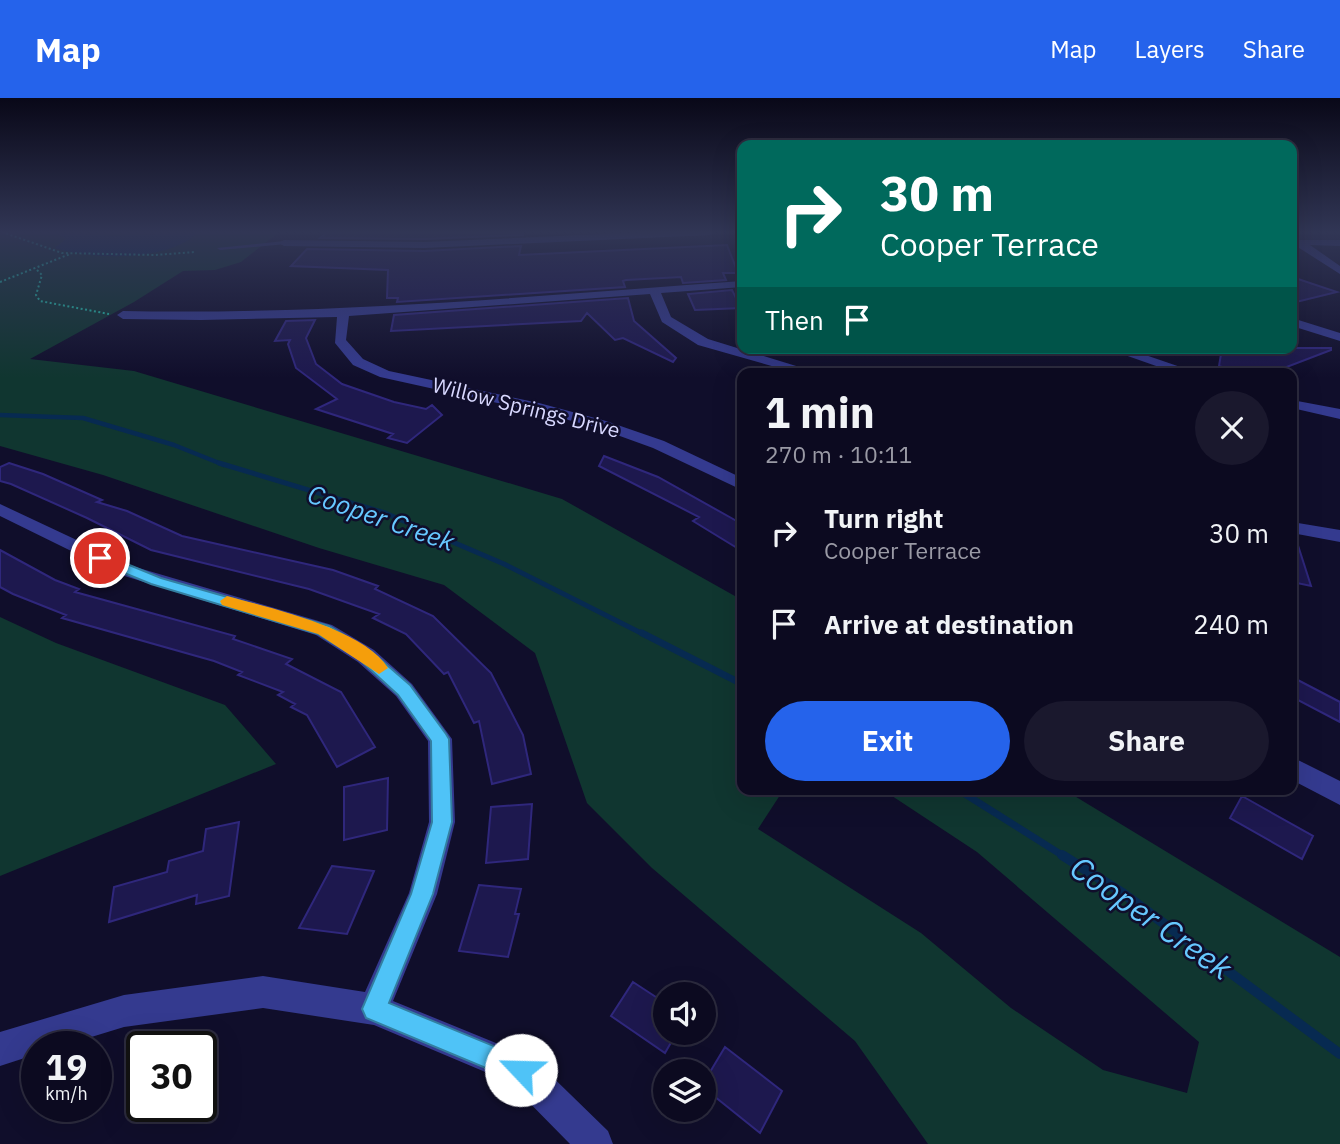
<!DOCTYPE html>
<meta charset="utf-8">
<style>
:root{--surface:#0c0a20;--page:#1a182d;--text:#f1f3f6;--muted:#9a9aa5;--line:#2c2b3e;--accent:#2563eb}
body{margin:0;font-family:"IBM Plex Sans",sans-serif;background:var(--page);color:var(--text);height:100vh;display:flex;flex-direction:column;font-size:26px;white-space:nowrap}
*{box-sizing:border-box;margin:0}
p{font-size:23px;color:var(--muted)}
.icon{flex:none;width:38px;height:38px;fill:none;stroke:currentColor;stroke-width:2;stroke-linecap:round;stroke-linejoin:round}
.map{position:relative;flex:1;overflow:hidden}
.sheet{position:absolute;left:737px;top:270px;width:560px;height:427px;display:flex;flex-direction:column;background:var(--surface);border-radius:14px;box-shadow:0 7px 28px #0002,0 0 0 2px var(--line)}
.sheet>*{flex:none}
.top-card{position:absolute;left:737px;top:42px;width:560px;height:214px;border-radius:14px;box-shadow:0 7px 28px #0002,0 0 0 2px var(--line);background:#00695c;color:#fff;overflow:hidden}
.tools{position:absolute;left:653px;top:884px;display:grid;gap:14px}
.tools a{display:grid;place-items:center;width:63px;height:63px;border-radius:50%;background:var(--surface);box-shadow:0 7px 28px #0002,0 0 0 2px var(--line);font-size:35px}
.speed{position:absolute;left:21px;top:933px;display:flex;gap:14px;font-size:35px;font-weight:700;text-align:center}
.speed>*{display:grid;place-content:center;width:91px;height:91px;border-radius:50%;background:var(--surface);box-shadow:0 7px 28px #0002,0 0 0 2px var(--line);line-height:1}
.speed small{font-size:18px;font-weight:400}
.speed .limit{border:4px solid #111;border-radius:10px;background:#fff;color:#111}
.pin{position:absolute;display:grid;place-items:center;width:60px;height:60px;color:#fff;margin:-30px;border:4px solid #fff;border-radius:50%;box-shadow:0 2px 7px #0007}
.me{position:absolute;width:77px;margin:-38px;rotate:294deg;stroke-linejoin:round;filter:drop-shadow(0 0 5px #0008)}
.turn{display:flex;align-items:center;gap:24px;height:147px;padding:0 28px;font-size:32px}
.turn .icon{width:91px;height:91px;stroke-width:2.5}
.turn b{display:block;font-size:49px;line-height:60px}
.then{display:flex;align-items:center;height:66px;padding:0 28px;background:#0003;gap:14px;font-size:26px}
.round{display:grid;place-items:center;flex:none;width:74px;height:74px;border-radius:37px;background:var(--page)}
.headline{display:flex;align-items:center;justify-content:space-between;height:119px;padding:0 28px}
h1{font-size:42px;font-weight:800;line-height:52px}
.cta{display:flex;gap:14px;margin-top:auto;padding:14px 28px}
.cta a{flex:1;height:80px;border-radius:42px;background:var(--accent);color:#fff;font-size:28px;font-weight:800;line-height:80px;text-align:center}
.cta a+a{background:var(--page);color:var(--text)}
ul{padding:0;list-style:none}
li{display:flex;align-items:center;gap:21px;height:91px;padding:0 28px}
li div{flex:1}
li b{display:block;font-size:26px}
li em{font-style:normal}
header{display:flex;align-items:center;gap:42px;box-sizing:border-box;height:98px;padding:0 35px;background:var(--accent);color:#fff}
header strong{font-size:33px}
nav{display:flex;gap:38px;margin-inline-start:auto;font-size:24px}
.map>svg:first-child{display:block}
.green{fill:#103630}
.water{fill:#072a51}
.lines{fill:none;stroke-linecap:round;stroke-linejoin:round}
.stream-far3{stroke:#072a51;stroke-width:4.5}
.stream-far2{stroke:#072a51;stroke-width:5}
.stream-far1{stroke:#072a51;stroke-width:7}
.stream{stroke:#072a51;stroke-width:10}
.building{fill:#1d184e;stroke:#2f277c;stroke-width:2}
.path{stroke:#23c8ad;stroke-width:2;stroke-dasharray:2 2.5;stroke-linecap:butt}
.lane{fill:#343a8f;fill-rule:evenodd}
.street{fill:#343a8f;fill-rule:evenodd}
.route{fill:#4fc3f7;stroke:#337fa1;stroke-width:2}
.slow{fill:#f59e0b}
.labels{text-anchor:middle;stroke-width:5;stroke-linejoin:round;paint-order:stroke}
.far-street-label{font-size:21px;fill:#d8d8ff;stroke:#100e2b}
.water-label{font-size:26px;font-style:italic;fill:#66c8ff;stroke:#100e2b}
.near-water-label{font-size:32px;font-style:italic;fill:#66c8ff;stroke:#100e2b}
</style>
<header>
<strong>Map</strong>
<nav><a>Map</a><a>Layers</a><a>Share</a></nav>
</header>
<div class="map">
<svg width="1340" height="1046" viewBox="0 0 1340 1046">
<rect width="100%" height="100%" fill="#100e2b"/>
<!-- green -->
<path class="green" d="M0 134H279L241 164 215 172 183 173 134 204 30 261 134 273 562 401 742 502V691H784L758 731 921 835 1011 910 1103 972 1187 995 1199 944 977 754 886 694V691H1063L1340 859V1046H928L855 943 652 770 587 705 535 555 444 487 319 450 103 377 0 348Z
M0 519 56 545 225 607 276 666 0 778Z"/>
<!-- water -->
<path class="water" d="M54 134 114 138 198 134C170 164 92 162 55 150L66 141Z"/>
<g class="lines">
<!-- stream-far3 -->
<path class="stream-far3" d="M0 317 83 320 174 347 224 367"/>
<!-- stream-far2 -->
<path class="stream-far2" d="M219 365 385 415 504 466 645 537"/>
<!-- stream-far1 -->
<path class="stream-far1" d="M642 535 742 586
M957 691 1065 759"/>
<!-- stream -->
<path class="stream" d="M1062 757 1124 796 1340 956"/>
</g>
<!-- building -->
<path class="building" d="M523 134V137L424 141 320 140 326 135Z
M727 147 738 175H723L726 182 683 185 681 179 626 182 623 183 625 189 397 204 398 200H387L388 172 291 168 307 151 424 153 521 148 519 157Z
M1292 179 1337 194 1292 205Z
M732 192 741 210 695 212 688 196Z
M628 200 634 223 676 260 673 264 623 240 615 242 587 215 581 223 391 233 394 217Z
M315 222 306 240 316 266 342 286 394 304 426 311 432 307 442 317 407 345 388 340 393 336 316 311 337 301 296 270 288 246 290 242 275 243 286 223Z
M1222 250H1331V252L1271 275H1240L1219 268Z
M604 358 658 379 742 426V453L693 423 699 419 599 368Z
M9 365 43 376 102 402 97 404 127 413 182 438 333 472 378 488 375 491 433 518 491 575 523 637 531 676 492 686 479 623 474 625 448 574 444 576 406 536 373 520 379 516 309 491 151 452 87 420 11 386 0 383V369Z
M1295 438 1311 488 1292 484V439Z
M0 452 55 482 79 491 75 494 235 538 233 541 292 561 286 566 341 594 375 649 337 669 307 617 291 609 295 606 278 597 283 594 238 577 242 574 214 563 62 520 66 517 13 496 0 489Z
M1292 579 1340 604V624L1292 599Z
M388 680 387 732 344 742V689Z
M1242 698 1313 738 1302 761 1230 720Z
M532 706 528 761 486 765 491 709Z
M239 724 229 798 196 806 197 797 109 824 114 789 167 774 169 763 203 753 206 731Z
M332 768 374 773 347 836 299 830Z
M479 787 521 791 515 816H519L508 859 459 853Z
M633 884 665 905V934H677L665 955 611 918Z
M725 949 782 993 760 1035 704 990V984Z"/>
<g class="lines">
<!-- path -->
<path class="path" d="M2 134 62 155 155 157 195 154
M37 172 42 177 36 197 40 203 109 216
M0 184 70 156"/>
<!-- lane -->
<path class="lane" d="M284 143 286 146 220 152 217 150Z"/>
<!-- street -->
<path class="street" d="M648 134H715L710 137 424 150 284 148 279 145 284 142 424 144Z
M1293 142H1340V148L1310 147 1340 168V176L1293 146Z
M742 183V189L661 195 671 219 708 241 819 275H796L698 247 662 224 650 196 349 218 346 242 363 261 389 273 539 305 606 323 664 343 742 380V392L653 350 595 329 538 314 380 279 353 267 335 245 337 219 201 222 123 221 117 217 123 213C330 217 536 198 742 183Z
M1292 220 1340 235V243L1292 228Z
M1105 250H1125L1198 275H1176Z
M1292 302 1340 311V321L1292 310Z
M0 406 132 468 332 527 374 552 412 586 452 641 455 724 437 796 393 903 533 960 608 1033 613 1046H570L509 984 374 927 263 910 124 929 62 948H37V956L0 968V934L124 897 263 878 365 894 409 795 429 724 428 643 396 598 358 564 316 537 118 476 0 418Z
M1292 424 1340 432V444L1292 435Z
M1292 659 1340 683V707L1292 682Z"/>
</g>
<!-- sky -->
<linearGradient id="sky" x2="0" y2="1"><stop stop-color="#090818"/><stop offset="0.48" stop-color="#313655"/><stop offset="1" stop-color="#313655" stop-opacity="0"/></linearGradient>
<rect width="1340" height="280" fill="url(#sky)"/>
<!-- route -->
<path class="route" d="M100 455 161 480 329 528 372 554 410 587 446 636 449 641 452 724 433 796 389 905 530 963 534 972 530 981 521 985 512 981 366 920 362 911 411 796 432 724 431 643 398 597 360 562 318 536 151 486 95 463 93 460 95 456Z"/>
<!-- slow -->
<path class="slow" d="M227 498C270 510 364 531 388 570L379 576 318 536 222 507 220 503Z"/>
<g class="labels">
<!-- far-street labels -->
<g class="far-street-label">
<text transform="translate(526 310) rotate(14)" y="7">Willow Springs Drive</text>
</g>
<!-- water labels -->
<g class="water-label">
<text transform="translate(381 420) rotate(19)" y="9">Cooper Creek</text>
</g>
<!-- near-water labels -->
<g class="near-water-label">
<text transform="translate(1151 820) rotate(35)" y="11">Cooper Creek</text>
</g>
</g>
</svg>
<div class="tools">
<a><svg class="icon" aria-label="sound" viewBox="0 0 24 24"><path d="M4 9h4l5-4v14l-5-4H4zM17 9q2 3 0 6"/></svg></a>
<a><svg class="icon" aria-label="layers" viewBox="0 0 24 24"><path d="M12 4l9 5-9 5-9-5zM3 14l9 5 9-5"/></svg></a>
</div>
<div class="speed"><div>19<small>km/h</small></div><div class="limit">30</div></div>
<div class="pin" style="left:100px;top:460px;background:#d93025"><svg class="icon" aria-label="arrive" viewBox="0 0 24 24"><path d="M6 21V4h12l-3 4 3 4H6"/></svg></div>
<svg class="me" style="left:521px;top:972px" viewBox="-20 -20 40 40"><circle r="19" fill="#fff"/><path d="M0-13L10 11 0 6-10 11z" fill="#4fc3f7"/></svg>
<div class="top-card">
<div class="turn"><svg class="icon" aria-label="right" viewBox="0 0 24 24"><path d="M7 20v-9h11M14 6l5 5-5 5"/></svg><div><b>30 m</b>Cooper Terrace</div></div>
<div class="then">Then<svg class="icon" aria-label="arrive" viewBox="0 0 24 24"><path d="M6 21V4h12l-3 4 3 4H6"/></svg></div>
</div>
<section class="sheet">
<div class="headline"><div><h1>1 min</h1><p>270 m · 10:11</p></div><a class="round"><svg class="icon" aria-label="close" viewBox="0 0 24 24"><path d="M6 6l12 12M18 6L6 18"/></svg></a></div>
<ul>
<li><svg class="icon" aria-label="right" viewBox="0 0 24 24"><path d="M7 20v-9h11M14 6l5 5-5 5"/></svg><div><b>Turn right</b><p>Cooper Terrace</p></div><em>30 m</em></li>
<li><svg class="icon" aria-label="arrive" viewBox="0 0 24 24"><path d="M6 21V4h12l-3 4 3 4H6"/></svg><div><b>Arrive at destination</b></div><em>240 m</em></li>
</ul>
<div class="cta"><a>Exit</a><a>Share</a></div>
</section>
</div>
